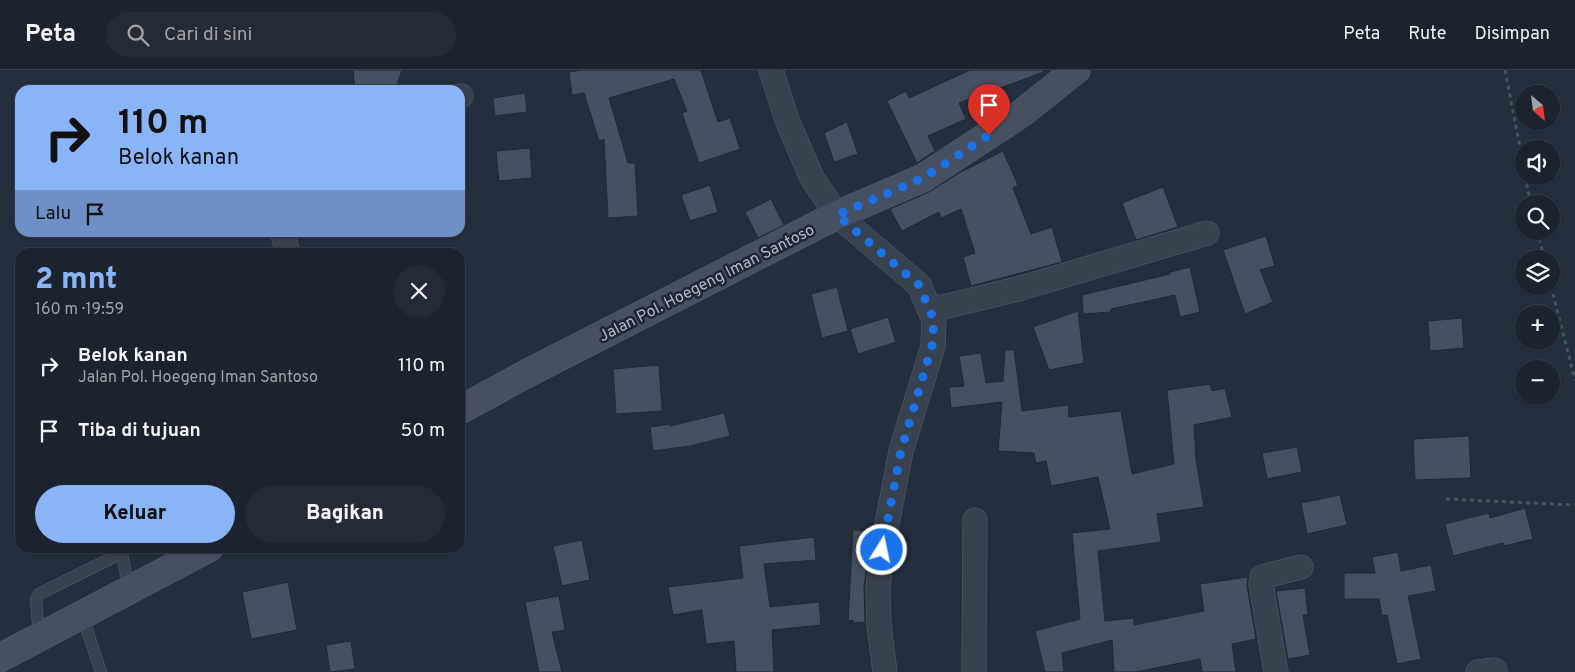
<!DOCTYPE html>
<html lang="id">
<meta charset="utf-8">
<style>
:root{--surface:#1b232e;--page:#242b36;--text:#f1f3f6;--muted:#a0a4aa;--line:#39404a;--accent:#8ab4f8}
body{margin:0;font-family:Overpass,sans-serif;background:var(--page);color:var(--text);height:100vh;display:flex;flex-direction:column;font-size:19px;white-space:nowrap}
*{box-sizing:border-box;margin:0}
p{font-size:16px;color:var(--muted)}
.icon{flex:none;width:28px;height:28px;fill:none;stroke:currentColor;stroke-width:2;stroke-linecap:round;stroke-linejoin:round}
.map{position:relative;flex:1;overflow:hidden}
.drawer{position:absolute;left:15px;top:178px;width:450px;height:305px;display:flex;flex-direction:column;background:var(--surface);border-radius:15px;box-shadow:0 1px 4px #0004,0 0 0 1px var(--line)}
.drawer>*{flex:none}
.banner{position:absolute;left:15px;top:15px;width:450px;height:152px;border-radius:15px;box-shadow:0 1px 4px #0004,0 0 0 1px var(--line);background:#8ab4f8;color:#111;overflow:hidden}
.needle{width:32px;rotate:152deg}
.buttons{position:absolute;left:1515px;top:15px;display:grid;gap:10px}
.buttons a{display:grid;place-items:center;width:45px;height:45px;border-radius:50%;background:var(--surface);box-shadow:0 1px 4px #0004,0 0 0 1px var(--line);font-size:25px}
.pin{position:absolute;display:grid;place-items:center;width:42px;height:42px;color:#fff;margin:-51px -21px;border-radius:50% 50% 50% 0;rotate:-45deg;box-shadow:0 0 5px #0007}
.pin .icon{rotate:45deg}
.me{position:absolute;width:55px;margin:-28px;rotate:10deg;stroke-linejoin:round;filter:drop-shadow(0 0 4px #0008)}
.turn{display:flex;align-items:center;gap:18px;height:105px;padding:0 20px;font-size:22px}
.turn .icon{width:65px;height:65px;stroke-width:2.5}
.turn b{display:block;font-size:35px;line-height:42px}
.then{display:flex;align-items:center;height:48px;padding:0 20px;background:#0003;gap:10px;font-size:19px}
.round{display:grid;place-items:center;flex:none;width:52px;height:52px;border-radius:26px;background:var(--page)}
.summary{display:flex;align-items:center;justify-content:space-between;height:85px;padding:0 20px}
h1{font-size:30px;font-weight:800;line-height:38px;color:var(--accent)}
.primary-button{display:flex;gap:10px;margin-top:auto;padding:10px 20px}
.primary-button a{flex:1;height:58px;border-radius:30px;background:var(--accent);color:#111;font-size:20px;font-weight:800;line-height:58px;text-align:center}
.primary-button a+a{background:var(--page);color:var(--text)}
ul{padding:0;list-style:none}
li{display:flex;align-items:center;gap:15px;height:65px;padding:0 20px}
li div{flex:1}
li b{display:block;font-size:19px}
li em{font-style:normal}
header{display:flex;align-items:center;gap:30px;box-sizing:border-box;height:70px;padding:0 25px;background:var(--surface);border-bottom:1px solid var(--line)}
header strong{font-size:24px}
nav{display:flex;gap:28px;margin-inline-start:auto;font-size:18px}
.search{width:350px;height:45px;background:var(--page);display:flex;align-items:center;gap:12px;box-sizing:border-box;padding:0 18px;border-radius:28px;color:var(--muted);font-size:19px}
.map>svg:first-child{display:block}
.building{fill:#455162;stroke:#1f2835}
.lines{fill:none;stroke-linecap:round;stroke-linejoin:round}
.lane-casing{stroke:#565f6c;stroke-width:12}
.street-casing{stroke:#565f6c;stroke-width:25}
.secondary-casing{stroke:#565f6c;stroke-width:29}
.path{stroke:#44595c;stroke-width:3;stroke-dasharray:4 4;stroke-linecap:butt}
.lane{stroke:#38414e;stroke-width:11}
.street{stroke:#38414e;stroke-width:24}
.secondary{stroke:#465061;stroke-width:28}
.route{stroke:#1a73e8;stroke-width:9;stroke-dasharray:0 16.2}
.labels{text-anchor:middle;stroke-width:5;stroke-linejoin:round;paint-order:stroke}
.street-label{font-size:16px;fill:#b4bcc9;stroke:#1d2633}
</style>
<header>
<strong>Peta</strong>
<div class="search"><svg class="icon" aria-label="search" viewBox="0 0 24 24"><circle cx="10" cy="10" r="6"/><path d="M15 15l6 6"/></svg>Cari di sini</div>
<nav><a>Peta</a><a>Rute</a><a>Disimpan</a></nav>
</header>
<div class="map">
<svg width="1575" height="602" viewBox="0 0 1575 602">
<rect width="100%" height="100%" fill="#242f3e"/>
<!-- building -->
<path class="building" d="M353 0H402L395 20H355Z
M581 0H701L718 52 730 48 740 79 699 93 682 43 687 41 674 9 609 28 628 93H635L638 146 608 148 604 69 599 71 584 23 572 25 569 2Z
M970 0H1043L1044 2 959 33 966 49 928 66 935 81 917 93 887 31 906 21 909 28Z
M525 23 527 42 495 46 493 28Z
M847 52 858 84 834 92 824 63Z
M530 78 532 108 499 111 496 81Z
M1003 81 1018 115 1013 118 1031 164 1052 157 1062 192 971 216 963 187 975 183 961 139 941 148 939 142 902 161 890 139 929 122 959 103Z
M710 115 718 142 690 151 681 125Z
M1163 117 1178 157 1136 170 1122 133Z
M771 129 784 155 758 168 745 142Z
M1266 166 1275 196 1260 200 1273 232 1245 244 1223 180Z
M1190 197 1200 242 1180 247 1175 225 1111 239V242L1083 244 1082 225 1170 204V202Z
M837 217 848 261 822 268 811 224Z
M1078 241 1084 293 1049 300 1033 257Z
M888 247 896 272 858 284 850 259Z
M1462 248 1464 278 1430 281 1428 251Z
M1005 280H1014L1022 341 1068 335 1069 347 1121 341 1132 404 1174 394 1167 320 1210 314 1212 321 1225 318 1232 347 1194 355 1196 389 1204 437 1157 444 1161 472 1098 481 1105 551 1134 548V555L1204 541 1200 514 1248 507 1247 516 1256 569 1232 574 1236 602H1202L1200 589 1136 602H1114L1112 570 1062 583 1064 602H1045L1035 561 1080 549 1072 463 1110 459 1098 407 1051 416 1046 391 1036 393 1034 383 998 381 1002 332 951 338 949 317 964 316 959 286 981 283 986 313 1003 311Z
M659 295 662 341 616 344 613 299Z
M724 343 730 366 690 376 653 381 650 357 670 354V356Z
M1469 366 1471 408 1415 410 1413 369Z
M1297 377 1302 402 1267 409 1262 383Z
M1340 425 1347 455 1307 464 1301 433Z
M1525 438 1533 469 1504 476 1503 473 1453 486 1445 454 1489 443 1490 448Z
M853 460 872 461 864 517 865 552 854 553 853 550 848 551Z
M814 467 816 490 764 494 770 537 819 532 821 555 772 560 774 602H736L734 571 706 574 702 540 673 545 668 517 743 508 739 476Z
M582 470 590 510 562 516 553 476Z
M1398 482 1401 501 1431 495 1436 521 1408 526 1421 589 1397 594 1387 545 1382 546 1379 529H1344V503H1375L1372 487Z
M288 512 297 560 251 569 242 522Z
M1305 518 1308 545H1303L1310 585 1288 589 1276 521Z
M559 526 565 560 552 562 562 602H539L525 532Z
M351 571 355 599 330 602 326 575Z"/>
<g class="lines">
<!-- lane casing -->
<g class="lane-casing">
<path id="lane" d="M121 478 129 521
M82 545 101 602
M39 566 36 529 39 524 122 483"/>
</g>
<!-- street casing -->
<g class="street-casing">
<path id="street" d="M771 0 787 50 812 108 837 145 919 215 934 250 933 276 901 381 882 480 878 518 879 555 885 602
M460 26H461
M282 162 288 182
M931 240 1018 219 1207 163
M974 602 975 450
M1276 602 1261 514 1262 507 1301 497
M1478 602 1495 600"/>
</g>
<!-- secondary casing -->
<g class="secondary-casing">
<path id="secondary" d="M460 340 524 305 837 145 923 108 1022 43 1076 0
M0 588 209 478"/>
</g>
<!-- path -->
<path class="path" d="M1505 0 1524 98
M1525 106 1531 134
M1538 161 1544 189
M1551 216 1575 310
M1446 429 1575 435"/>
<!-- lane -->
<use href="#lane" class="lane"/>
<!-- street -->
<use href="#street" class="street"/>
<!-- secondary -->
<use href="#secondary" class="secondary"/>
</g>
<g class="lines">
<!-- route -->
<path class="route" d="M882 480 901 381 932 276 934 250 919 215 837 145 923 108 989 65"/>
</g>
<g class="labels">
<!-- street labels -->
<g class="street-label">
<text transform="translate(706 212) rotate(-27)" y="6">Jalan Pol. Hoegeng Iman Santoso</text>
</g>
</g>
</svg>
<div class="buttons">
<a><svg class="needle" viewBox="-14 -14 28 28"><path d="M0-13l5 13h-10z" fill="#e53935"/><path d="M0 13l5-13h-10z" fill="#a0a4aa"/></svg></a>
<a><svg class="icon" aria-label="sound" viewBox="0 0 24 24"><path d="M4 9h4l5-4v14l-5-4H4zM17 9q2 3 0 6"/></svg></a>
<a><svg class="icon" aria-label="search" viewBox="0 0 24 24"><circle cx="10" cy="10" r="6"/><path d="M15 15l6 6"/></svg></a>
<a><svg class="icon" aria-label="layers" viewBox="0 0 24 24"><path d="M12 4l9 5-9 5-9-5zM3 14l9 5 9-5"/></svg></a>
<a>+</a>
<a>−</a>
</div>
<div class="pin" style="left:989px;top:65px;background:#d93025"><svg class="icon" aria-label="arrive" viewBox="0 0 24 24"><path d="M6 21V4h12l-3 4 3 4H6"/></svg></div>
<svg class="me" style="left:882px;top:480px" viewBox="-20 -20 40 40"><circle r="17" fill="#1a73e8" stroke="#fff" stroke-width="3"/><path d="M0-11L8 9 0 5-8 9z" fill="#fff"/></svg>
<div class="banner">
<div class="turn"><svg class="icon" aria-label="right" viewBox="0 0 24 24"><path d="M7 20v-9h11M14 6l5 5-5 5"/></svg><div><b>110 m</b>Belok kanan</div></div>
<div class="then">Lalu<svg class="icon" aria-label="arrive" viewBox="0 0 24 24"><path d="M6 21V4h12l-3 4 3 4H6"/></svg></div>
</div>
<section class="drawer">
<div class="summary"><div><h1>2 mnt</h1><p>160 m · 19:59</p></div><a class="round"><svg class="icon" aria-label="close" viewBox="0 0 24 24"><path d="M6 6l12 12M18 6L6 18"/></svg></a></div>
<ul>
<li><svg class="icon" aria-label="right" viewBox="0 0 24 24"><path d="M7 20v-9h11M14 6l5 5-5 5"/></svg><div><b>Belok kanan</b><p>Jalan Pol. Hoegeng Iman Santoso</p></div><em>110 m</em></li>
<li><svg class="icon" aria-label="arrive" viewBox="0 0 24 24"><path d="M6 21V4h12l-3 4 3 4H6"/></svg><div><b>Tiba di tujuan</b></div><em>50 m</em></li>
</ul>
<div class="primary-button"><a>Keluar</a><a>Bagikan</a></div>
</section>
</div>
